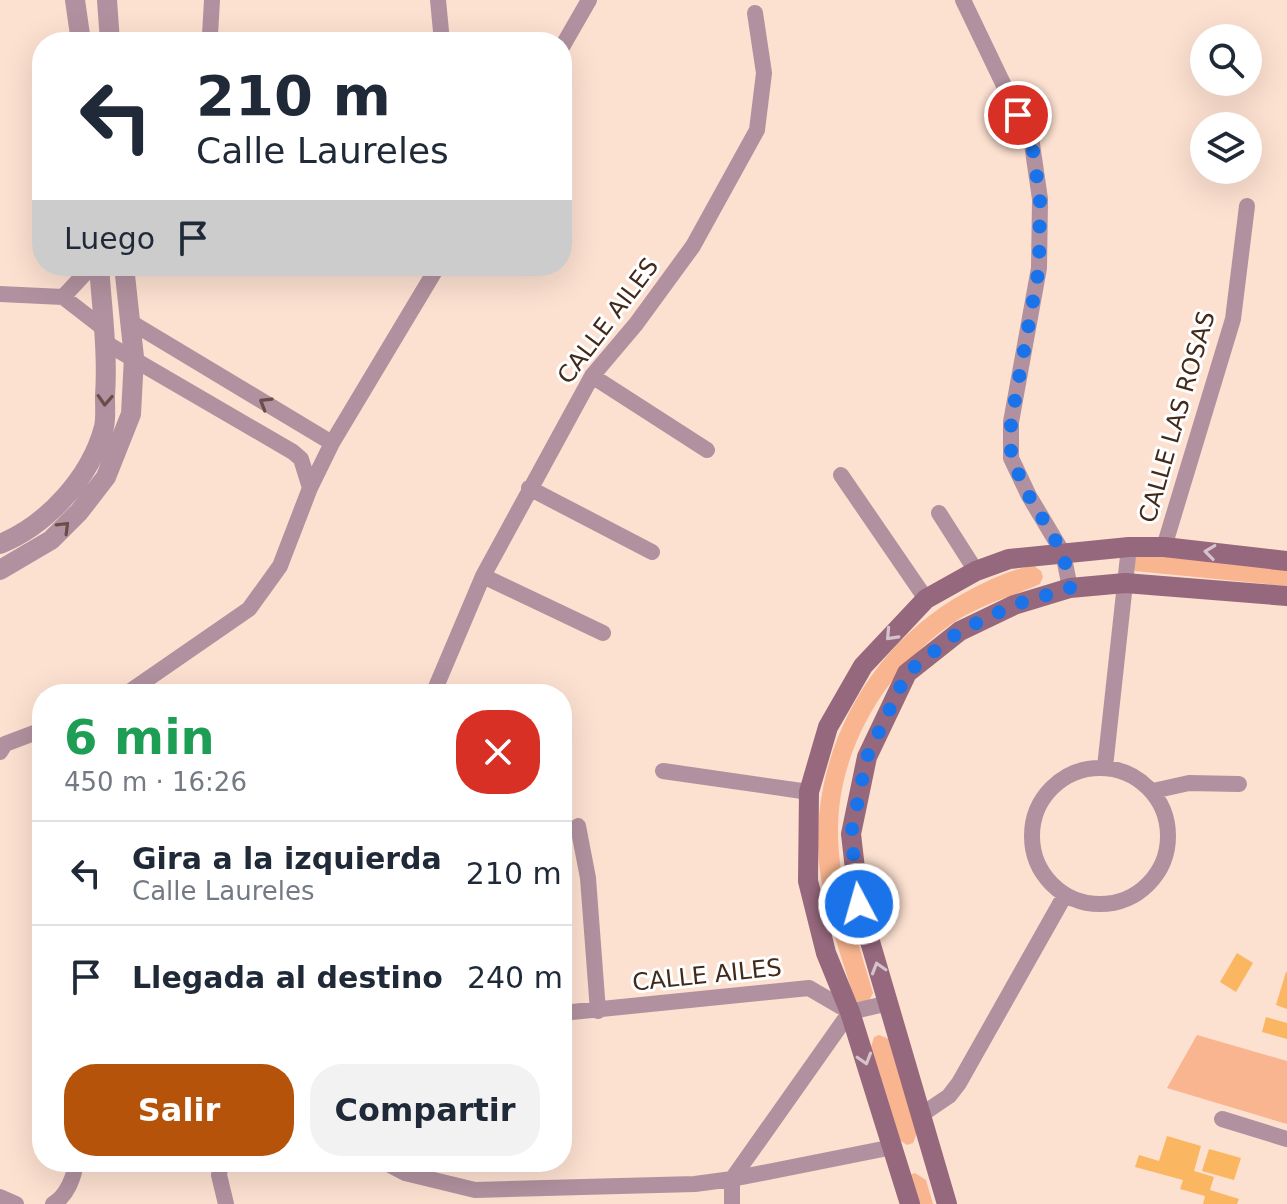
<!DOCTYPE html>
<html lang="es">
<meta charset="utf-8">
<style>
:root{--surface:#fff;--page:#f2f2f3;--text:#1f2937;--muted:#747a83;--line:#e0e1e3;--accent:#b45309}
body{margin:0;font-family:"DejaVu Sans",sans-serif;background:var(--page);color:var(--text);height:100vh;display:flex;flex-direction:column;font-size:30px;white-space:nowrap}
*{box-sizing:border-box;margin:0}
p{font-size:26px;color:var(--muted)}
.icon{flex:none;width:44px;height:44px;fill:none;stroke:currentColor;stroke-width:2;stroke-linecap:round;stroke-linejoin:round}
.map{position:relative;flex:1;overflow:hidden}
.side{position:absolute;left:32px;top:684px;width:540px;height:488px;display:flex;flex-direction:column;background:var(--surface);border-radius:32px;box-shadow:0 8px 32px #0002}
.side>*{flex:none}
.banner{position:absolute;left:32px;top:32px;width:540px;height:244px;border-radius:32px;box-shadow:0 8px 32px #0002;background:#fff;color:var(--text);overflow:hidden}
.tools{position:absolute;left:1190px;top:24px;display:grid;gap:16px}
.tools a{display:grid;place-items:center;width:72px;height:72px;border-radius:50%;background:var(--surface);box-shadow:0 8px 32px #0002;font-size:40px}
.pin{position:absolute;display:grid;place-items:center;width:68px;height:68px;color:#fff;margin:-34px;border:4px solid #fff;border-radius:50%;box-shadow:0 2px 8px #0007}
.me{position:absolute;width:88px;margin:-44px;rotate:354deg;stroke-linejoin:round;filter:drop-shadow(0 0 6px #0008)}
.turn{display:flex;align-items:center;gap:28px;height:168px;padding:0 32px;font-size:36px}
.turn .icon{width:104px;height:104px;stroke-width:2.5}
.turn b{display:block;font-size:56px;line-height:68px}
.then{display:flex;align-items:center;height:76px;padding:0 32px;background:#0003;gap:16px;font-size:30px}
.round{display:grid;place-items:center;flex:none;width:84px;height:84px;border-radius:32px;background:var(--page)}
.summary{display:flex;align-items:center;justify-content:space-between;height:136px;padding:0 32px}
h1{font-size:48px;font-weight:600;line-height:60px;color:#1e9e55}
.cta{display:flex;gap:16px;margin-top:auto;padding:16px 32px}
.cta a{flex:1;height:92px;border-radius:32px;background:var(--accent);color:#fff;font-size:32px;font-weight:600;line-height:92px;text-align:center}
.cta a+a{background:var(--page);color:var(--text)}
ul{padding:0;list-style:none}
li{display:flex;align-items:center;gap:24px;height:104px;padding:0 32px;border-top:2px solid var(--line)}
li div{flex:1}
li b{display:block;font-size:30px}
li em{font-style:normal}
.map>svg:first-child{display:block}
.green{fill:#f9b58f}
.building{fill:#fbb661}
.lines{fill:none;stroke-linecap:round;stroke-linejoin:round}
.minor{stroke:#b1919f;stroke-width:16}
.tertiary{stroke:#b1919f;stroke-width:20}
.secondary{stroke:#96687d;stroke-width:20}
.oneway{stroke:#6a4d48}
.oneway2{stroke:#d5c3cb}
.route{stroke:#1a73e8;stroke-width:14;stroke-dasharray:0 25.2}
.labels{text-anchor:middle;stroke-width:6;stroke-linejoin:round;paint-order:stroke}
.street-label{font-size:24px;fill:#432919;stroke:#fff}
</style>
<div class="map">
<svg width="1287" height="1204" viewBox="0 0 1287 1204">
<rect width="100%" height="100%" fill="#fce0d0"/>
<!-- green -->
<path class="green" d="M1139 550 1287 565V586L1135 571 1133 566Z
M1034 566 1041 571 1043 577 1040 584C1011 597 984 603 956 621 888 666 837 749 838 832 838 887 858 940 873 993L869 1001 857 1002 854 998C840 950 820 900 818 849 815 744 873 642 966 592 987 581 1010 569 1034 566Z
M879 1035 889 1039 917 1133 913 1143 907 1145 898 1139 871 1047 874 1037Z
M1197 1035 1287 1061V1124L1167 1088Z
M915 1173 926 1180 933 1204H911L910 1175Z"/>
<!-- building -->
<path class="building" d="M1237 953 1253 963 1236 992 1220 982Z
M1286 972H1287V1009L1276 1005Z
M1266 1017 1287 1023V1039L1262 1032Z
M1167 1136 1201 1146 1194 1171 1214 1177 1210 1190 1239 1199 1237 1204H1203L1205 1196 1180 1189 1183 1180 1135 1167 1139 1155 1159 1161Z
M1209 1149 1241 1158 1234 1180 1202 1171Z"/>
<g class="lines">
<!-- minor -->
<path class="minor" d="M212 0 210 35 214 42
M438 0 442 42
M963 0 1032 144 1040 199 1039 268 1011 422V458L1029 496 1063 553 1070 588
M562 47 589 0
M0 294 63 297 103 328
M63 297 92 266
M129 321 332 443
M104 342 293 452 301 459 310 488
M592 376 707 450
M841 475 926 599
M529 488 652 552
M939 513 976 571
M1164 547 1233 319 1247 206
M483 576 603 633
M126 694 249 609 280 566 310 488 332 443 438 266
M433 694 483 576 592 376 636 324 693 246 757 130 764 73 755 13
M0 752 5 744 42 730
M1105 767 1129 547
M1032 836a68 68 0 1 1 136 0a68 68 0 1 1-136 0Z
M663 771 809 792
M1153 791 1189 783 1239 784
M578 826 588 878 598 1011
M562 1013 809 988 850 1012
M921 1115 949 1096 959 1083 1065 895
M1222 1119 1287 1139
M221 1162 219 1175 226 1204
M384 1162 405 1173 475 1190 695 1184 732 1179 893 1147
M732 1179 850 1012 889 1003
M0 1197 16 1204
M53 1204C67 1196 74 1177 76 1162
M732 1204V1179"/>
<!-- tertiary -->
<path class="tertiary" d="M75 0 81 42
M107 0 110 42
M0 544C47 525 91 477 104 427 106 418 105 406 105 396 108 353 102 309 99 266
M0 570 51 540 79 512 106 477 131 414 134 357 124 266"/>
<!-- secondary -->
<path class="secondary" d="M910 1204 850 1012 826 953 808 881 809 792 828 727 863 666 926 599 976 571 1009 559 1129 547H1164L1287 561
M947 1204 859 904 851 834 867 757 907 673 960 631 1014 605 1070 588 1125 583 1287 596"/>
</g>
<!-- one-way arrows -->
<defs><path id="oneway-chevron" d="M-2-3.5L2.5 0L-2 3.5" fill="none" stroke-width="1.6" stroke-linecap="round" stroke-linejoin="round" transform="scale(2)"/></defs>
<g class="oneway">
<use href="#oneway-chevron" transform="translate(105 400) rotate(93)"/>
<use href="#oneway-chevron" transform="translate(265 403) rotate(-149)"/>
<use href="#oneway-chevron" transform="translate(64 527) rotate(-45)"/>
</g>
<g class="oneway2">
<use href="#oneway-chevron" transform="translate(1210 552) rotate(-173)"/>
<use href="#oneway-chevron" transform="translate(891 635) rotate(133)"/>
<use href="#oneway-chevron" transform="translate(878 968) rotate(-107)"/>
<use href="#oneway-chevron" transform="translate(865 1059) rotate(73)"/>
</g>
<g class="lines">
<!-- route -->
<path class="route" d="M859 904 851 834 867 757 907 673 960 631 1014 605 1070 588 1063 553 1029 496 1011 458V422L1039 268 1040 199 1032 144 1018 115"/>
</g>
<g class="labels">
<!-- street labels -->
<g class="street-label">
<text transform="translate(608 321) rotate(-53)" y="8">CALLE AILES</text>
<text transform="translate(1177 417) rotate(-74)" y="8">CALLE LAS ROSAS</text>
<text transform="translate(707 975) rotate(-6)" y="8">CALLE AILES</text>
</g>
</g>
</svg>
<div class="tools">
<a><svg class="icon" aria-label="search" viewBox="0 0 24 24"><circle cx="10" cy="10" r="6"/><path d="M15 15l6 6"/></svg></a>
<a><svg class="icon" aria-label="layers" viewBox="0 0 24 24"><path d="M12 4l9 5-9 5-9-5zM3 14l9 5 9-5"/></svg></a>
</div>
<div class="pin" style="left:1018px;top:115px;background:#d93025"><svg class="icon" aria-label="arrive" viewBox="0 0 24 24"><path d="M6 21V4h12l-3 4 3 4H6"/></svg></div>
<svg class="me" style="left:859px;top:904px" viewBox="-20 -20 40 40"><circle r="17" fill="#1a73e8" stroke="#fff" stroke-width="3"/><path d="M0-11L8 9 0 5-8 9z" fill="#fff"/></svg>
<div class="banner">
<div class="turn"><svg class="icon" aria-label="left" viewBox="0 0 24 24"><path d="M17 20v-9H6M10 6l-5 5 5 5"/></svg><div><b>210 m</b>Calle Laureles</div></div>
<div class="then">Luego<svg class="icon" aria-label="arrive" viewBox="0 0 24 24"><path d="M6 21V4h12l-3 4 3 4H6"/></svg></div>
</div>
<section class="side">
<div class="summary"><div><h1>6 min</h1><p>450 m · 16:26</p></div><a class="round" style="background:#d93025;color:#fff"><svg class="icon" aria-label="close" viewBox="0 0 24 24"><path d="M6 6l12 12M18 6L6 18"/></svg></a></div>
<ul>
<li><svg class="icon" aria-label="left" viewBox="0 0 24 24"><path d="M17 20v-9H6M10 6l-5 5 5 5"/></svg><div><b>Gira a la izquierda</b><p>Calle Laureles</p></div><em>210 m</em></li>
<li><svg class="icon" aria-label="arrive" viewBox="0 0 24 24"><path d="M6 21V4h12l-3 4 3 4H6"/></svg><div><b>Llegada al destino</b></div><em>240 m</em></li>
</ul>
<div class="cta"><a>Salir</a><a>Compartir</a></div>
</section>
</div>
